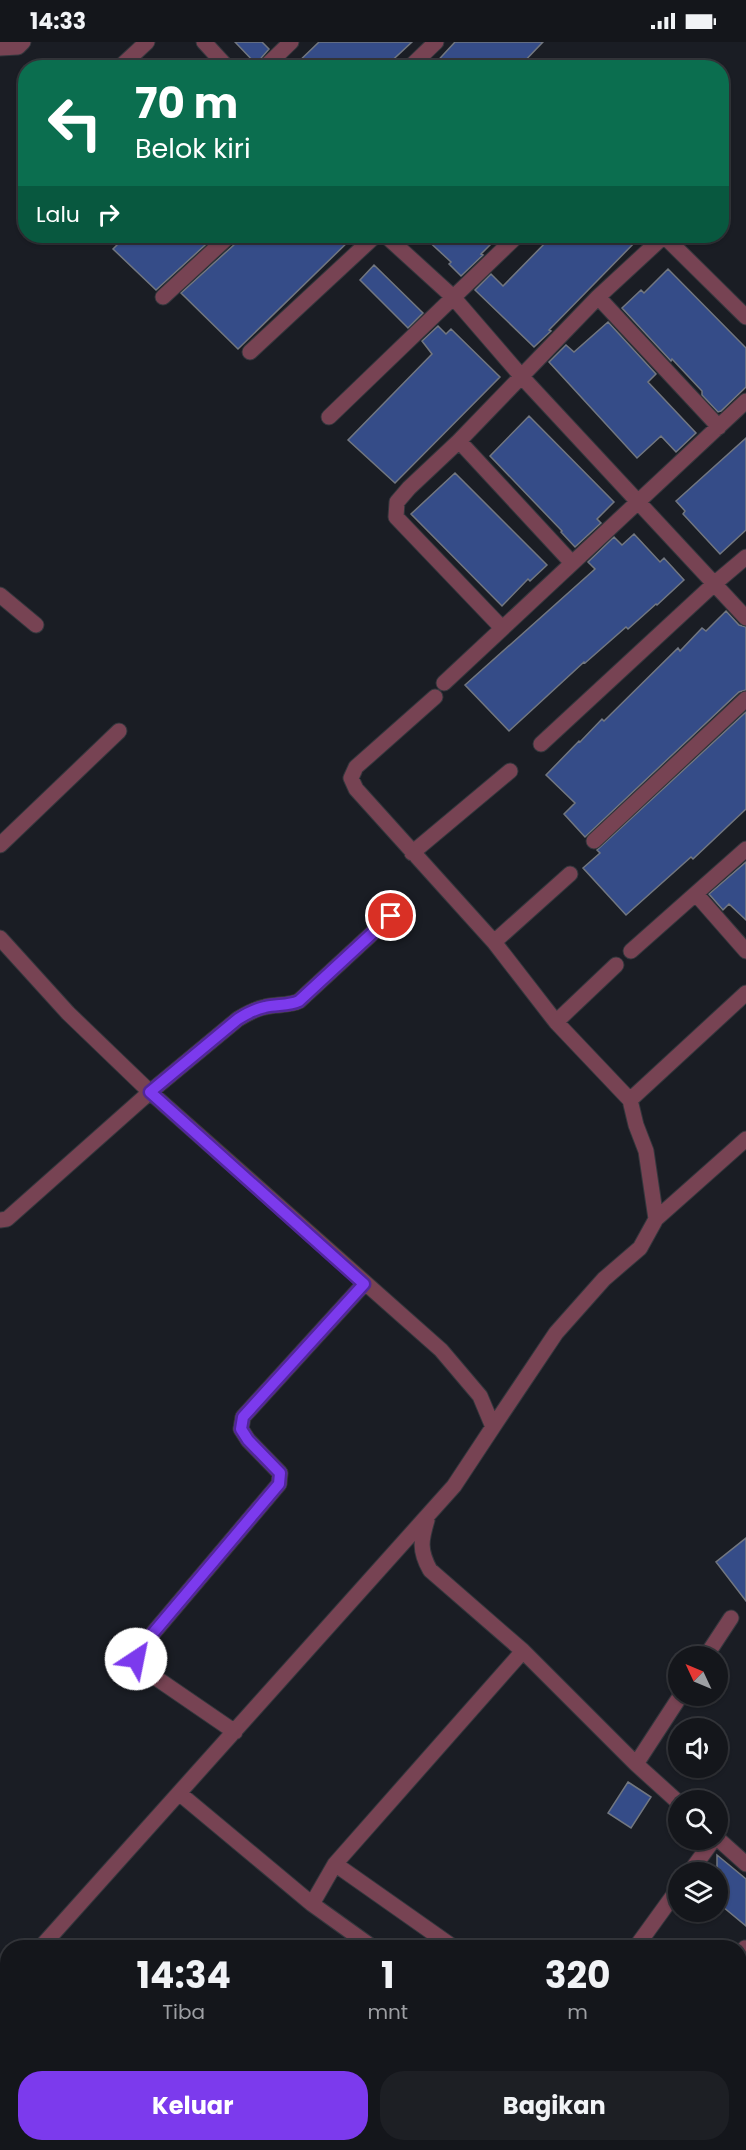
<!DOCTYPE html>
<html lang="id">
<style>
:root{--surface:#14161b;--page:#1d1f24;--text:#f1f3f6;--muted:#9d9fa3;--line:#33353a;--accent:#7c3aed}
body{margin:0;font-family:Poppins,sans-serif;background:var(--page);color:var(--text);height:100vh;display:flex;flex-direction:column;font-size:22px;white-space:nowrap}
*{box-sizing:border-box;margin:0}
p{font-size:20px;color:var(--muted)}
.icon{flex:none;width:33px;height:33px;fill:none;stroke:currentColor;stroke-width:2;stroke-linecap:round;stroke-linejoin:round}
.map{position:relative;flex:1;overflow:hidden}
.side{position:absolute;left:0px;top:1898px;width:747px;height:212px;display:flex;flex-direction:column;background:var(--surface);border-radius:24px 24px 0 0;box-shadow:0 2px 4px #0004,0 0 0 2px var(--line)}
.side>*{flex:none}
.guide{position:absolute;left:18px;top:18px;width:711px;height:183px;border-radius:24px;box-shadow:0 2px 4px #0004,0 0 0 2px var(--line);background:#0b6e4f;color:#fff;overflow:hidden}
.needle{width:39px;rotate:314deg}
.buttons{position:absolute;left:668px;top:1604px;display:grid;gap:12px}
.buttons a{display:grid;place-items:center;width:60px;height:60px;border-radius:50%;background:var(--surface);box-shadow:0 2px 4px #0004,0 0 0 2px var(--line);font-size:30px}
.pin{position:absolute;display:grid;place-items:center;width:51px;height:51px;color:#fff;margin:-26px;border:3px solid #fff;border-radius:50%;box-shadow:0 2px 6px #0007}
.me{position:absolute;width:66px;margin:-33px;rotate:34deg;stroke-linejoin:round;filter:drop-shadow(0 0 4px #0008)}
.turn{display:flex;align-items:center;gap:21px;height:126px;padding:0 18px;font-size:27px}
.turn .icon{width:78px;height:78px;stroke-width:2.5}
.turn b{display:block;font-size:42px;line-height:51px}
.then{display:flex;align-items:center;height:57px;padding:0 18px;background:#0003;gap:12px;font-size:22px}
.eta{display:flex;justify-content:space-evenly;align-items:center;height:102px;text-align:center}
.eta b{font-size:36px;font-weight:700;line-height:42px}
.button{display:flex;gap:12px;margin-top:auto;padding:12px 18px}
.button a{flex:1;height:69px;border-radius:24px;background:var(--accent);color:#fff;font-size:24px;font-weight:700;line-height:69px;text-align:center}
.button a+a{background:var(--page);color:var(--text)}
.status{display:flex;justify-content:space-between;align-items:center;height:42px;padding:0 30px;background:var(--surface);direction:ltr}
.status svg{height:16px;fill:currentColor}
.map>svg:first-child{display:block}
.building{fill:#354c88;stroke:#727780;stroke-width:1.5}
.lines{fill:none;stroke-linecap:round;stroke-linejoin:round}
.street-casing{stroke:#34373d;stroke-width:17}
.street{stroke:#774353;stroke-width:15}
.route-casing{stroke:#51269a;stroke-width:15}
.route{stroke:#7c3aed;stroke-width:10}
</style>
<div class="status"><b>14:33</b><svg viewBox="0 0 49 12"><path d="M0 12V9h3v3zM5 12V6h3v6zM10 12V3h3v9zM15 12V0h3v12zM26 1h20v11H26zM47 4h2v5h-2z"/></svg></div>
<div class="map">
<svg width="746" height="2108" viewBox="0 0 746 2108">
<rect width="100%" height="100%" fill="#1a1d24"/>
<!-- building -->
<path class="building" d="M235 0H262L269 7 256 22Z
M319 0H412L384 26H292Z
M455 0H543L518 26H431Z
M126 194H215L156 248 113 207Z
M239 194H354L238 307 181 251 236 201Z
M423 194H499L481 212 483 213 461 234 449 222 451 220Z
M552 194H641L549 288 551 289 534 305 475 248 491 232 503 244Z
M374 223 423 271 408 286 360 238Z
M668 227 746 306V345L721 369 718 370 702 353V349L672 317 671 319 622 266 641 248 644 251Z
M608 280 656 332 648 340 696 391 676 410 661 394 637 416 549 320 566 303 574 310Z
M438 284 446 292 451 287 500 335 395 441 348 398 432 312 422 299Z
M529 374 614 460 597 477 601 481 575 505 561 490 562 489 490 414Z
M746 396V488L720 512 683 472 685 469 676 459Z
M455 431 547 523 530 539 528 537 502 564 411 472Z
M634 492 660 520 664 516 684 538 657 563 656 562 628 587 626 585 585 621 584 620 509 689 465 643 595 527 588 520 614 495 622 503Z
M726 569 739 583 746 585V648L739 650 585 795 564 772 575 761 546 733 579 699 580 700 602 677 604 679 678 606 680 609 702 586 706 589Z
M746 670V767L693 817 691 815 626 873 583 826 600 811 597 808Z
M746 820V878L729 862 723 868 709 852Z
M746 1496V1559L716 1520Z
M628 1740 651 1755 631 1786 608 1771Z
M717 1813 746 1837V1884L717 1860Z"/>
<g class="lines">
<!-- street casing -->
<g class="street-casing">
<path id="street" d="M204 0 228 26
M0 6 18 5 23 0
M119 26 147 0
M264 26 291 0
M409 26 436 0
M386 194 453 255 522 335 746 576
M664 194 746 275
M163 255 229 194
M598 255 719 385
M250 310 375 194
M329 375 517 194
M459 399 572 521
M0 553 36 583
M502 586 396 475 397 460 409 446 459 399 598 255 664 194
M444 641 746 359
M435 655 356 725 351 736 356 747 494 900 556 980 630 1058 636 1083 646 1109 656 1177
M541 702 714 542 746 515
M594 799 746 657
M0 803 119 689
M412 811 510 729
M696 852 746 909
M0 896 68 971 150 1050 441 1308 480 1354 493 1385 454 1444 41 1905
M494 900 570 832
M631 909 746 807
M556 980 616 923
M630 1058 746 951
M0 1178 7 1177 150 1050 238 977C246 972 255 967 265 965 276 962 289 964 299 959L391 874
M493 1385 556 1291 604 1237 640 1206 656 1177 746 1097
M427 1478C421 1498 419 1508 430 1528L523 1609 636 1722 678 1760
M706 1614 731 1576
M235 1690 146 1629 136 1617 138 1609 279 1442 280 1431 248 1398 241 1387 243 1375 364 1242
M636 1722 681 1653
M179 1751 312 1862 372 1905
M717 1796 746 1822
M335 1822 453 1905
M690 1830 714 1797
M312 1862 335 1822 523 1609
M636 1905 678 1847
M740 1913 745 1906
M740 1948 746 1954
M0 2010 4 1993 5 1954
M740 2067 746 2073
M625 2102 635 2108
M486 2108 491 2102
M590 2108 595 2102"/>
</g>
<!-- street -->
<use href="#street" class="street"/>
</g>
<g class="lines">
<!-- route casing -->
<g class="route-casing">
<path id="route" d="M136 1617 138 1609 279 1442 280 1431 248 1398 241 1387 243 1375 364 1242 150 1050 238 977C246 972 255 967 265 965 276 962 289 964 299 959L391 874"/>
</g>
<!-- route -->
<use href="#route" class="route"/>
</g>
</svg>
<div class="buttons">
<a><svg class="needle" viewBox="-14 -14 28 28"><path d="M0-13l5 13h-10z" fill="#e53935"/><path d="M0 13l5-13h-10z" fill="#9d9fa3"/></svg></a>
<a><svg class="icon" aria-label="sound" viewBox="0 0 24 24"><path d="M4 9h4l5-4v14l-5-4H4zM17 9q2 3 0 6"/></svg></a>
<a><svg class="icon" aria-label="search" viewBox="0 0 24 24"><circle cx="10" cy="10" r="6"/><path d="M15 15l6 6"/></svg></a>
<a><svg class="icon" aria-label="layers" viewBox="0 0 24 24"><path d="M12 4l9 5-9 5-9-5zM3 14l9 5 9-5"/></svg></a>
</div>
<div class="pin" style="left:391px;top:874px;background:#d93025"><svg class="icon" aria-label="arrive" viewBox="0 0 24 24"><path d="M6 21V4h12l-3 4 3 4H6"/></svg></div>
<svg class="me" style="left:136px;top:1617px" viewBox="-20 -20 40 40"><circle r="19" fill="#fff"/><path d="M0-13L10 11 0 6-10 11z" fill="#7c3aed"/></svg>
<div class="guide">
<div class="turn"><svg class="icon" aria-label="left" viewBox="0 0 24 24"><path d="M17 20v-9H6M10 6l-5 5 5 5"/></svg><div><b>70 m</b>Belok kiri</div></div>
<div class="then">Lalu<svg class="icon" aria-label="right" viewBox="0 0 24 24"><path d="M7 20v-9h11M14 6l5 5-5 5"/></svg></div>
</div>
<section class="side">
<div class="eta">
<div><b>14:34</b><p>Tiba</p></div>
<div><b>1</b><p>mnt</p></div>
<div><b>320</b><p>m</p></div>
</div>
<div class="button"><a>Keluar</a><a>Bagikan</a></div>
</section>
</div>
